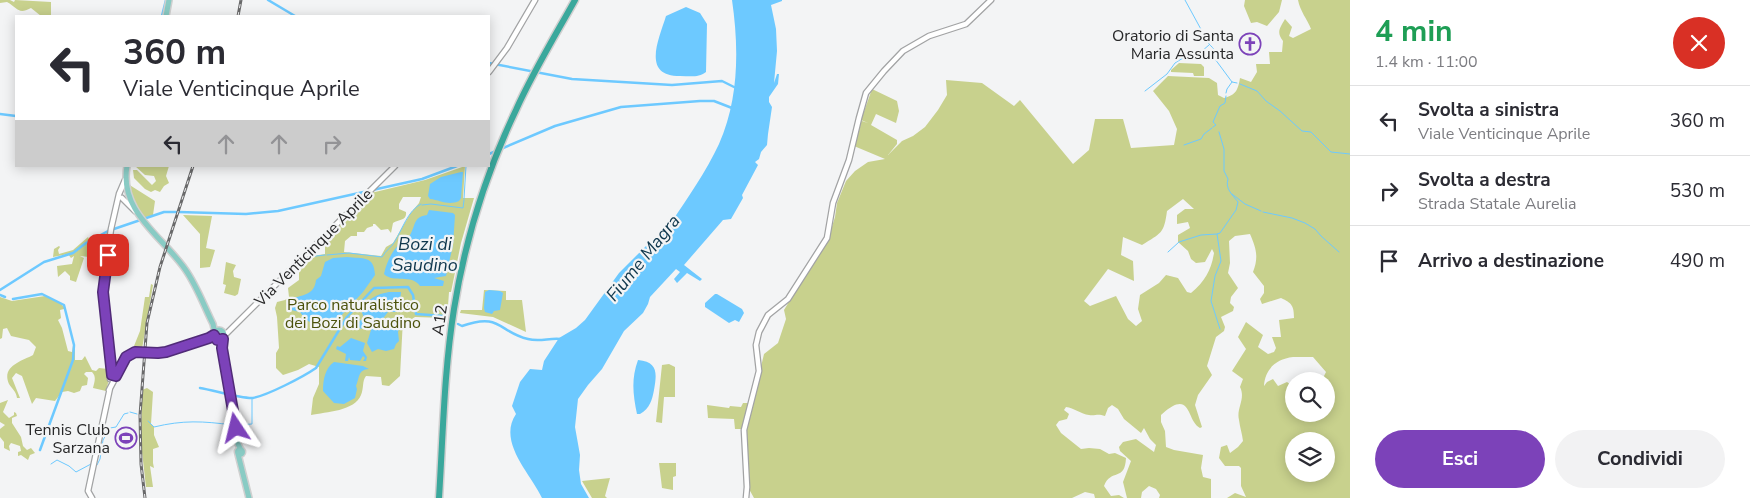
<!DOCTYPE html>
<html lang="it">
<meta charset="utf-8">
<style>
:root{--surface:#fff;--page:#f2f2f3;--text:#2b2b33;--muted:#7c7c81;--line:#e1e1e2;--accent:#7c42b9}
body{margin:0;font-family:"Nunito Sans",sans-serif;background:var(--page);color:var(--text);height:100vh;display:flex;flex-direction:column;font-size:19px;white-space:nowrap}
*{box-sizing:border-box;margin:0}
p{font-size:16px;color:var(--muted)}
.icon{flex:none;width:28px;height:28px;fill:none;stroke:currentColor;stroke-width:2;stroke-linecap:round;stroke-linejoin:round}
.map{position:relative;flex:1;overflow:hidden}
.details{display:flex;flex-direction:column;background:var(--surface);width:400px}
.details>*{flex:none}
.banner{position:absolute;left:15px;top:15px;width:475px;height:152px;border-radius:0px;box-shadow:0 2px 12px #0003;background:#fff;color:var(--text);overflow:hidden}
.tools{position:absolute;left:1285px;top:372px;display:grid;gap:10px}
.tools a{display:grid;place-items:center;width:50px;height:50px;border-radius:50%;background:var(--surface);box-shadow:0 2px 12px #0003;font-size:25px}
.pin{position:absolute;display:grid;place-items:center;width:42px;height:42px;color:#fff;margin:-21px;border-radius:10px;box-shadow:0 2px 8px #0006}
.me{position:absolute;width:55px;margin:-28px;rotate:350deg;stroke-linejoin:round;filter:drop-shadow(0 0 4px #0008)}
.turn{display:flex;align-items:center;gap:18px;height:105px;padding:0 25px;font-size:22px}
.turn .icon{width:65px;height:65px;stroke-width:2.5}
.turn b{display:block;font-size:35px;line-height:42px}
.lanes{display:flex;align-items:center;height:48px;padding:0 25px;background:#0003;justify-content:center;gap:25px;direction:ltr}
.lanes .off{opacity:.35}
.round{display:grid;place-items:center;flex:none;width:52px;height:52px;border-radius:26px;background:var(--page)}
.overview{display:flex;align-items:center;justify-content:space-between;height:85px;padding:0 25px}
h1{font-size:30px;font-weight:700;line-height:38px;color:#1e9e55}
.primary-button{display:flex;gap:10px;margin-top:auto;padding:10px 25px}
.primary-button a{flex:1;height:58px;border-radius:30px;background:var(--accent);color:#fff;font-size:20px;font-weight:700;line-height:58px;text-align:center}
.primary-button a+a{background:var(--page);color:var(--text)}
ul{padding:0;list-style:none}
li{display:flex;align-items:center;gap:15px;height:70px;padding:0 25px;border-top:1px solid var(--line)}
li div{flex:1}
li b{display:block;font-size:19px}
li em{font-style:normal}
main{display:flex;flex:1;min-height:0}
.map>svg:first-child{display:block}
.green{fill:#c8d18d;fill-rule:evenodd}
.water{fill:#6dc9ff}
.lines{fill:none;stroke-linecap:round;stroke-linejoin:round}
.stream{stroke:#6dc9ff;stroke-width:1}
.canal{stroke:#6dc9ff;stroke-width:2.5}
.secondary-casing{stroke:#a2a3a4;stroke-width:7}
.primary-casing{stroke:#d0d0d0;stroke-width:8}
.motorway-casing{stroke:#d0d0d0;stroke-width:9}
.secondary{stroke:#fff;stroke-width:4.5}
.primary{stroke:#89cbc4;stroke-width:5}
.motorway{stroke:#3aa89c;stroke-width:6}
.rail-casing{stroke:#69696a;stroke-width:3}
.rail{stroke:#f3f4f5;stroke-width:1;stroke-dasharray:4;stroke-linecap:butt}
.route-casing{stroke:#512b78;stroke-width:12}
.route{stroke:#7c42b9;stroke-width:9}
.labels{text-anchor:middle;stroke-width:4.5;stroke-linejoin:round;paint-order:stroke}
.poi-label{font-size:16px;fill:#282829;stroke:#f3f4f5;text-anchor:end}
.street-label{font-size:16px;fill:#282829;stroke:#f3f4f5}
.park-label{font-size:16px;fill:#4b510b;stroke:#f3f4f5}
.water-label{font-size:18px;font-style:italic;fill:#0f374d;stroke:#f3f4f5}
</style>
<main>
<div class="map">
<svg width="1350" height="498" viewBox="0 0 1350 498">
<rect width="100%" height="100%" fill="#f3f4f5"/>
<!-- green -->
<path class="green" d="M0 0H10L14 2 15 0 51 2V16H41L31 8C18 15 18 8 7 2L0 3Z
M1245 0H1282L1279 12 1267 26 1257 22 1251 23 1244 6Z
M1298 0H1350V498H1227L1235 493 1246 497 1241 486V468L1239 466H1225L1219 458 1221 447 1227 445 1230 453 1238 447 1243 441C1242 433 1240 428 1239 420 1236 408 1246 399 1240 387L1243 379 1232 371 1246 349 1238 337 1246 322 1263 335 1258 347 1268 354 1274 352 1276 348 1272 337H1281L1279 320 1294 318C1294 306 1292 303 1281 298L1262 304 1260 299 1264 293V286L1253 272C1259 257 1256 248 1250 234L1235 236 1229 241 1230 263 1228 273 1238 288 1231 297 1230 303 1234 307 1233 311 1221 317 1225 327 1224 331 1216 337 1207 366 1212 375 1198 395 1195 405 1202 427 1200 428C1186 421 1192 387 1161 415V422L1165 431 1166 447 1174 450 1203 455 1201 468 1203 477 1211 479V498H1159L1160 495 1156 489 1149 486 1142 492 1141 498H1127L1123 482 1131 461 1120 451 1119 447 1123 442 1136 439 1154 452 1156 445 1150 439 1144 428 1141 433 1124 419 1118 409 1112 405 1108 408 1105 416C1097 413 1096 416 1089 415 1081 414 1074 408 1066 407L1064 410 1069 414 1067 419 1059 421 1056 425 1061 433 1081 449 1089 448 1100 449 1109 454 1115 453 1126 458C1125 482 1111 468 1104 486L1111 496 1119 495 1124 498H1095L1094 494 1085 492 1072 498H754L749 489 746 430 764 354 778 343 786 319 784 310 829 236 835 217 837 203 846 181 855 171 868 162 885 159 854 146 858 136 857 134 859 120 868 123 861 120 872 89 897 101 899 111 896 123 876 114 871 125 897 140V144L888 155 902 141 913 136 925 127 938 110 947 95 946 80 982 83 1014 106 1020 100 1073 164 1089 150 1095 119H1123L1131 148 1174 145 1177 129 1169 111 1153 91 1168 76 1209 78 1217 83 1218 95 1224 98C1236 95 1238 90 1240 78L1251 82 1257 72 1256 64H1270L1269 52H1282L1283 41C1276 32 1280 28 1285 19L1292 27 1289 36 1293 38 1311 29C1307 19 1300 11 1298 0ZM1183 199 1194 209H1185L1177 215V224L1188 222 1190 228 1178 235V242L1188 251 1191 259 1196 263 1205 262 1212 249 1214 253C1211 271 1205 281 1191 293L1187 292 1178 278 1166 275 1159 283 1140 295 1138 309 1142 321 1136 326 1128 319 1116 296 1090 306 1084 301 1108 269 1134 281 1133 261 1121 255 1123 237 1142 245C1161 233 1164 234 1167 211ZM1293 357H1313L1326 372 1324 376 1326 381V414H1294V387L1287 382 1278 386 1273 379 1267 382 1264 386C1265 369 1276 359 1293 357ZM1294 441H1326V474H1294Z
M1179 63 1201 64 1204 67V76H1194L1193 73 1171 72V70Z
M135 166H169L166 176 169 183 164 186 160 192 155 190 151 192 145 189 134 178 133 170H137L152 185 156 181 154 176 145 175Z
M465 166 463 198H474L461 243 451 292H449L448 306 445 318 415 317 412 319H403L400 376 389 386 382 385 381 377 366 376C362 381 364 388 361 395 355 411 326 412 311 415L313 398 319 384V367L309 364 298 370 283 375 276 368V353L279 348 277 317 275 308 277 302 285 300 289 297 288 288 299 280V264L306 257 325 254V237L371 193 425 180ZM403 197H421L419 203 410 214 393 243 386 247 381 256 344 252 345 241 351 236H357V232H364L367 228 373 226V224H375L381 230 388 229 391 233 393 223C399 219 407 221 406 212L399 209V204Z
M128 184 155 201 153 215 143 218 133 204Z
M183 215 212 216 206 248 215 250 210 267 200 268V234Z
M109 232 107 242 102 243V248L92 252 89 257 80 256 84 258 76 282 70 280V276L65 271 58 277 57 266 72 264 74 256 71 258 68 254 53 257 54 249 59 246 60 247 58 250 59 254 73 250 88 237 90 241Z
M226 262 236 265 233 271 234 277 241 279 238 294 235 296 224 293 226 285 223 284Z
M151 284 153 285 142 349H137L134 346 140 331 145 297H149Z
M484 290 506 291V300H522L526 332 493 317 460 313 461 310H482Z
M45 296 60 303 64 307V309L60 310 61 318 58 320 62 328 68 351 72 352 73 346 75 347V360H82L85 356 92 370 96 371 99 368 108 369 109 379 106 391 93 388C94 383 97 377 92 372H86L84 374 88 378 87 385 82 386 80 391 74 393 68 391 62 392 55 401 36 398 32 404 22 376 16 373 12 378 20 398H17C16 391 12 389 9 384 1 366 22 361 33 355L36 347 29 340 11 336 7 328 3 329 2 338 0 339V297L12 301Z
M669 364 675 367V397H664L662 423 656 422 662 365Z
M147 388 153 392 151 424 154 427V435L159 447 153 449V463L154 468 150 466 153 487H146L141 443 142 390Z
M8 400 3 412 9 418 14 415V412L16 413 17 416 12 418V423L21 437 23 446 27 450 31 448 35 453 30 455 28 460 21 455 18 456V452L21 451 20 446 11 443 9 446 10 451 4 448V442L0 437V429L5 425 0 422V403Z
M743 403H749L742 429H735L734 419 708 418 707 405 729 408 730 406 741 407Z
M659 463H676V476L673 477V490L662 488Z
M610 478 605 496 607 498H592L582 481Z"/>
<!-- water -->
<path class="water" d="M732 0H782V1L771 5 776 29 777 51 774 83 777 74H779L778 84 769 97V102L772 107 768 134 767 145 761 152 759 159 755 162 758 165 742 195 743 198 731 219 723 220 684 265 702 279 700 281 687 273 677 283 674 279 680 272 676 269 650 297 648 304 643 313 624 331 602 369 588 385 578 399 575 427 580 455 579 470 581 484 589 498H542C531 474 497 442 516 414L512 406 520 382 530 369 542 370 544 361 559 338 576 328 585 320 619 273 646 246C651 244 666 228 671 223 688 197 706 172 719 144 739 99 739 48 732 0Z
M686 7 700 13 707 24 706 72C698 78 690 76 680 76 641 76 659 39 666 16Z
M461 172H463L461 198 459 201C448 206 440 200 430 199L428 196 430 184 441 177Z
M429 210 453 213 455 215 453 245 446 276 434 278 444 281 443 286H420C411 273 394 284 384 274 388 256 396 245 410 235 416 225 413 217 427 215Z
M347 257C363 259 374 255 375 275L363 292 340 317 328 323 313 324 305 319 300 312 291 310 289 303 291 299C305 294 314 295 316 280L321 276 325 262 333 258Z
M489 290 500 291 503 293 500 310 494 311 492 314 485 312 484 308 485 292Z
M389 292H401L400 302 402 312H388L382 320 369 322 361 329 355 324 364 318 361 310C367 299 377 294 389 292Z
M715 294H717L742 309 744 313 739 322 735 320 729 323 705 307V303Z
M391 318 400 326 398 332 399 341 396 344 394 349 386 351 378 349 372 352 367 343 371 330 374 327H385Z
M351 338 365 343 363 351 367 357 366 361H363L365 358 363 356 360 361 350 360 349 357 348 361H345L346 354 336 349 337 346 340 347Z
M638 360C658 362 657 373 654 390 652 400 650 408 640 414H637C633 395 631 379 638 360Z
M334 362 363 366 369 369C358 370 360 376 356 386L357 389 355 398 344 404 334 403 323 391C323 380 325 368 334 362Z"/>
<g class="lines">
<!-- stream -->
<path class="stream" d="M1185 0 1209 44C1214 49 1217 51 1215 59L1232 82 1237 83
M1202 51 1209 45
M1240 84 1257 91 1266 101 1280 111 1302 131 1311 132 1331 152 1350 154
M1145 91 1167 74 1175 63 1183 58 1188 59 1199 52
M1226 93 1227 89 1232 82
M1213 127 1216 125 1213 122 1220 106 1225 103 1226 96
M1219 132 1224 149V171L1228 179C1225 189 1232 194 1238 202L1236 210 1220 233 1217 234 1221 261 1215 276 1211 301 1220 329
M1184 145 1201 139 1204 134 1212 128
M1232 194 1245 204 1261 211
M464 199 466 166
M422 205 431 204 463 208 464 200
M1263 212 1292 218 1305 223 1315 229 1321 236 1339 252
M1168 252 1179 242 1201 235 1217 234
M327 255 349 253 382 257C386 250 392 247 395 241 402 230 408 210 421 204
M299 265 308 257 325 255
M130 412 137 414
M148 421 154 427C183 420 203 421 232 425
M237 425 252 424V398
M51 464 57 460 69 466 76 472 91 464
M97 465 100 459 103 440 110 428 116 427 124 414 128 413"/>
<!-- canal -->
<path class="canal" d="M268 0 295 16
M162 16 166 0
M489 63 572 79 672 85 722 81 738 89
M0 114 16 116
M489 154 555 126 621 107 700 101H714L732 108
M179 212 246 214 278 211 422 179 457 166
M0 290 44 262 73 253 86 243 108 231 164 212H176
M0 295 5 297
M13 299 42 294 64 305 74 345 73 360 40 450
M458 324 462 326C501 312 498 332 528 339 539 342 549 338 560 339
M200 388C213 390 242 399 253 398 268 395 303 377 316 368L347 317 374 288 408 287 413 295 416 314 444 316"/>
<!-- secondary casing -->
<g class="secondary-casing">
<path id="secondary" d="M489 72 507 48 535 0
M122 198 135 211
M224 336 395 166
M110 379 103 288 111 229 119 194 125 180
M109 390 125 360 132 353 138 351 158 353 166 352 209 338 214 335
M92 498 88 491 110 388
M746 498 747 487 744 430 759 371 756 345 759 332 768 315 788 299 827 238 833 203 849 160 859 118 866 93 884 71 903 51 929 36 966 24 991 0"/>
</g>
<!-- primary casing -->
<g class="primary-casing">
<path id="primary" d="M166 16 169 0
M127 166C119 212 162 236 185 269 197 286 204 306 213 324L215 333
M214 335a5 5 0 1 1 10 0a5 5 0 1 1-10 0Z
M223 339 222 348 238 444 241 450
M237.5 452a2.5 2.5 0 1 1 5 0a2.5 2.5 0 1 1-5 0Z
M238 454 249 498"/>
</g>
<!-- motorway casing -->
<g class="motorway-casing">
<path id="motorway" d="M439 498C443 435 444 371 454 309 465 240 486 173 516 110 533 72 555 36 575 0"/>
</g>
<!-- secondary -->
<use href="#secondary" class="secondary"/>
<!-- primary -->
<use href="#primary" class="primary"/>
<!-- motorway -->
<use href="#motorway" class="motorway"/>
<!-- rail casing -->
<g class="rail-casing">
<path id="rail" d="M238 16 241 0
M145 498 141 464 140 415 147 323 160 267 193 166"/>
</g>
<!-- rail -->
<use href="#rail" class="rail"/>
</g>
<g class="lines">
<!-- route casing -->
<g class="route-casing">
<path id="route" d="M108 255 103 292 112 375 116 376 126 357 135 352 158 353 166 352 209 338 214 335 217 340 223 339 222 348 236 428"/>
</g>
<!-- route -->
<use href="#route" class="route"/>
</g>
<!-- icons -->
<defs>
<g id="church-ring" transform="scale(1.125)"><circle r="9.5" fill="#f3f4f5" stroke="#7c42b9" stroke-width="1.5"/><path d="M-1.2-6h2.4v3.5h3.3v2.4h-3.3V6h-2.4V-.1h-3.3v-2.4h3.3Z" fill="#7c42b9"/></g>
<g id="stadium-ring" transform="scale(1.125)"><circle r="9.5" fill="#f3f4f5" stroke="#7c42b9" stroke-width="1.5"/><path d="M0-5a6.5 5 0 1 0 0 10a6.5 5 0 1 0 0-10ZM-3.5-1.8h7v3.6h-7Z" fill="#7c42b9"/></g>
</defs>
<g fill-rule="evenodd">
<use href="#church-ring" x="1250" y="44"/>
<use href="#stadium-ring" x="126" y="438"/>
</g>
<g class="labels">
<!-- poi labels -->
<g class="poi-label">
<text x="1234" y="41">Oratorio di Santa<tspan x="1234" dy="18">Maria Assunta</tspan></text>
<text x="110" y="435">Tennis Club<tspan x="110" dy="18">Sarzana</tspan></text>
</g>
<!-- street labels -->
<g class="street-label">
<text transform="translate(313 247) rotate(-45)" y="6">Via Venticinque Aprile</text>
<text transform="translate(439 320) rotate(-82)" y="6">A12</text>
</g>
<!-- park labels -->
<g class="park-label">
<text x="353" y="310">Parco naturalistico<tspan x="353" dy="18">dei Bozi di Saudino</tspan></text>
</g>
<!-- water labels -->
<g class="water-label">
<text x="425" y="250">Bozi di<tspan x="425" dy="21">Saudino</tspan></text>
<text transform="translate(643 258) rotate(-51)" y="6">Fiume Magra</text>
</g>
</g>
</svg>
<div class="tools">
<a><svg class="icon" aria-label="search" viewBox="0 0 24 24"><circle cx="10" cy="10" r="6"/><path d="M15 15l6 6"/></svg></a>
<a><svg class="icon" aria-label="layers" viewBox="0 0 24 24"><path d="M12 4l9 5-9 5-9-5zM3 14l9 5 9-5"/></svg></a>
</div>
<div class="pin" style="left:108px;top:255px;background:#d93025"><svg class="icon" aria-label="arrive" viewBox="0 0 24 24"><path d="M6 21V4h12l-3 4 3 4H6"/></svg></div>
<svg class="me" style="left:236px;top:428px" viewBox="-20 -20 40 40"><path d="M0-17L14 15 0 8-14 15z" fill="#7c42b9" stroke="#fff" stroke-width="4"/></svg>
<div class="banner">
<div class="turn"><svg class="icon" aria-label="left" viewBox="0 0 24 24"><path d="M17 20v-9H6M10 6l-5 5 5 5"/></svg><div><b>360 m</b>Viale Venticinque Aprile</div></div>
<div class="lanes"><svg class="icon" aria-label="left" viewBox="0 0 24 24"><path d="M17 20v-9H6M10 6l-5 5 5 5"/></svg><svg class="icon off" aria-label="ahead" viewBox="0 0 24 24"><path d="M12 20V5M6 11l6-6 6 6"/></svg><svg class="icon off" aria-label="ahead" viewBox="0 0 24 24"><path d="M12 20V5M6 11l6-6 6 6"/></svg><svg class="icon off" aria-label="right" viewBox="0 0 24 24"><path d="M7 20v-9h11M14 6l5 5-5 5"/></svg></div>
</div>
</div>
<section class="details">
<div class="overview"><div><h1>4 min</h1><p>1.4 km · 11:00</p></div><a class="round" style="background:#d93025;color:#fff"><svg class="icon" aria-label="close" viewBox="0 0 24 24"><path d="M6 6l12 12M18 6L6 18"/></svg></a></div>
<ul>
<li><svg class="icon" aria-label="left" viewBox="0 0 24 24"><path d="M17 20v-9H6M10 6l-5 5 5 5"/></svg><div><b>Svolta a sinistra</b><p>Viale Venticinque Aprile</p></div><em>360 m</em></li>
<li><svg class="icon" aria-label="right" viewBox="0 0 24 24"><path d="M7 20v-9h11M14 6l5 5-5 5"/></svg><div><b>Svolta a destra</b><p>Strada Statale Aurelia</p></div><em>530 m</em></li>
<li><svg class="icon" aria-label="arrive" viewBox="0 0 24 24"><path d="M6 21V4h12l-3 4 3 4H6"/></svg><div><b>Arrivo a destinazione</b></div><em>490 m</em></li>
</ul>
<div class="primary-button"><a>Esci</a><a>Condividi</a></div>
</section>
</main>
